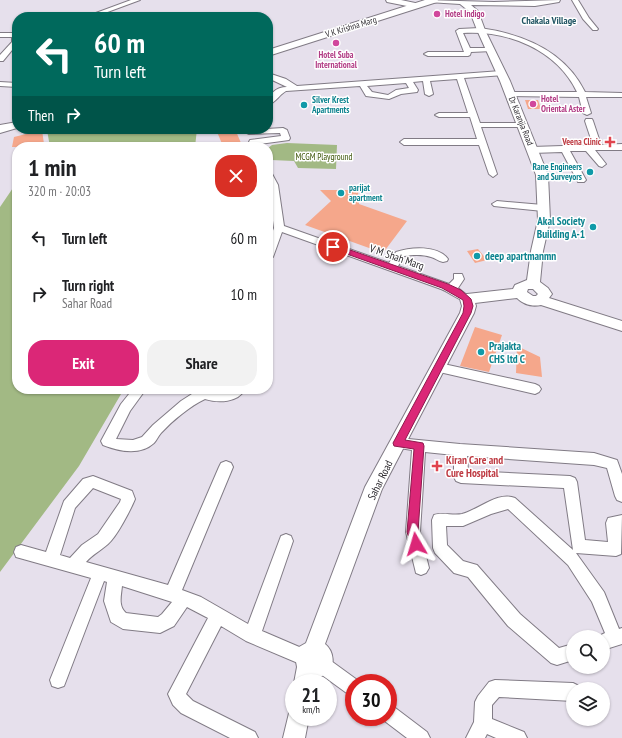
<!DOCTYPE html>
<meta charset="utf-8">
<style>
:root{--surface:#fff;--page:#f2f2f2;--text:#202124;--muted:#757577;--accent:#db2777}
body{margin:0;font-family:"PT Sans Narrow",sans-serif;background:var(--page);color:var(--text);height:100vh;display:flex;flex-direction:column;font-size:15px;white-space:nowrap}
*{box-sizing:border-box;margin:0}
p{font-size:13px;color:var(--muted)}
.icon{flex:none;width:22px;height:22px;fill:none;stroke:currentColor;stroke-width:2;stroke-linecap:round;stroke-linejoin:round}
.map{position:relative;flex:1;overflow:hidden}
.panel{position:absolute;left:12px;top:142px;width:261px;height:252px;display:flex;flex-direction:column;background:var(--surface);border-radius:16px;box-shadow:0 1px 3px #0004}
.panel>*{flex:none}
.hud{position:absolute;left:12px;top:12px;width:261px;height:122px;border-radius:16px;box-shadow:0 1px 3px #0004;background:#00695c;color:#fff;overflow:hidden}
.tools{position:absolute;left:566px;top:630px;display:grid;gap:8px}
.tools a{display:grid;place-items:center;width:44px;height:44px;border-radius:50%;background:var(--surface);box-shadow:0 1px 3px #0004;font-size:20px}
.speed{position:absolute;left:285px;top:674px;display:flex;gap:8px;font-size:20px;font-weight:700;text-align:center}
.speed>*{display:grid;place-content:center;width:52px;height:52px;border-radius:50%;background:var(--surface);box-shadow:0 1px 3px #0004;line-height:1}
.speed small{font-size:10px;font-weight:400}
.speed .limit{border:6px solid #d22;background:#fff;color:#111}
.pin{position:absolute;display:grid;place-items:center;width:34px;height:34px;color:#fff;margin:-17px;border:2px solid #fff;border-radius:50%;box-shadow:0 1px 4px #0007}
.me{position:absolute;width:44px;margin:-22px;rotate:353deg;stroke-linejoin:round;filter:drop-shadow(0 0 3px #0008)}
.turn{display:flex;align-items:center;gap:14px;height:84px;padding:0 16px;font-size:18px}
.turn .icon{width:52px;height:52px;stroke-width:2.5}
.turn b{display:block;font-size:28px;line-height:34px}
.then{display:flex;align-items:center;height:38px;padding:0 16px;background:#0003;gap:8px;font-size:15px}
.round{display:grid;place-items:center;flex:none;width:42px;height:42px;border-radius:16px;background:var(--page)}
.summary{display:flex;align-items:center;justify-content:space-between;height:68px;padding:0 16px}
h1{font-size:24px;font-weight:700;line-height:30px}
.action{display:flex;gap:8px;margin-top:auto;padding:8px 16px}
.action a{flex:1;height:46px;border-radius:16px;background:var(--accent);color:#fff;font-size:16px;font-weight:700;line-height:46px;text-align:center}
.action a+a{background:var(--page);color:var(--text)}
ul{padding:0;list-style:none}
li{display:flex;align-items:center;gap:12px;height:56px;padding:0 16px}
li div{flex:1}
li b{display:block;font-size:15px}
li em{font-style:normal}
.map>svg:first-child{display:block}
.green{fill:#a2b984}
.building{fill:#f5a78b}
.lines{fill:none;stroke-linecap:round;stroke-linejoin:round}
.minor-casing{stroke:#817b85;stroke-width:2}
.tertiary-casing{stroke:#817b85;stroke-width:2}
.secondary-casing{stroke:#817b85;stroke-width:2}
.minor{fill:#fff;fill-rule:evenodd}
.tertiary{fill:#fff;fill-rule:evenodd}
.secondary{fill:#fff;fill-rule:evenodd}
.route{fill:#db2777;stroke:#8e194d}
.hotel-dot{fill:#d1479c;stroke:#fff;stroke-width:1.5}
.culture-dot{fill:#0f9aa8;stroke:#fff;stroke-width:1.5}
.health-dot{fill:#e0444e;stroke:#fff;stroke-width:1.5}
.labels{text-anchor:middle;stroke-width:3;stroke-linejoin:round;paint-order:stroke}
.far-hotel-label{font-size:9px;font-weight:bold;fill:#b23c85;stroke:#fff;text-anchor:start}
.far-street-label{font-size:9px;fill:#2f2c31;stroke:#fff}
.far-culture-label{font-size:9px;font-weight:bold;fill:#0d838f;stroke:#fff;text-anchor:start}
.far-health-label{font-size:9px;font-weight:bold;fill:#be3a42;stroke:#fff;text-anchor:end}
.far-park-label{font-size:9px;fill:#365000;stroke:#fff}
.far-neighbourhood-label{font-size:10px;font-weight:bold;fill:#1f5462;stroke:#fff}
.culture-label{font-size:11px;font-weight:bold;fill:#0d838f;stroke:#fff;text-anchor:start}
.street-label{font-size:11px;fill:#2f2c31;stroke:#fff}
.health-label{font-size:11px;font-weight:bold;fill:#be3a42;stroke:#fff;text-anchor:start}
</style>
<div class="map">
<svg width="622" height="738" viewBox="0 0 622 738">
<rect width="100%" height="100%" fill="#e6e0ec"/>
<!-- green -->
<path class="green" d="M50 129H197L195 147H50L47 130Z
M287 143 337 145 336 169 298 168 294 161 271 160 268 148 272 145Z
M17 182V389H124L79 466 0 572V207Z"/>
<!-- building -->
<path class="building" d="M525 100H538L541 109H528Z
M235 129 241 143 223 146 217 132Z
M42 130 44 144 41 147H12L14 137Z
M320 190H358L359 204 407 221 383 253 305 225 331 201Z
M478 249 487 260 475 263 467 251Z
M475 327 502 335 489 372 460 366Z
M517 346 540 357 542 377 516 373Z"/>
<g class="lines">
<!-- minor casing -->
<g class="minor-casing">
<path id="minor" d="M131 0H140L94 17H85Z
M572 0H578L589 18 598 29 597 30H593L583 19Z
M480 28C523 34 565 51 585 92L622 93V97H586L591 113 587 115 583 113 579 97 507 96V92H577C557 50 508 30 463 33L470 48H490L494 50 492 51 471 52 470 55 468 56H428L424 54 428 52H464L456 31 459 29Z
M0 33H17V44L3 61H0V55L12 42V37H0Z
M501 71H504V75L464 78 480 123H522L526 125 522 127H481L497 174 493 177 489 174 479 145H404L400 142 404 139H477L470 117H439L435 115 439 113H468L457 79 430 81 433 94 429 96 425 94 423 81 413 82 418 90 417 92 401 94 389 99 366 96 360 86 286 91C279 95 275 103 268 105 268 94 276 87 287 87L268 78V73L286 79 297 86ZM406 83 409 88 396 90 388 95 372 92 367 86Z
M0 82 17 83V87L0 86Z
M586 119H592L593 121 601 145 622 144V150H595L606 164 602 167 599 166 586 151H570L586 180 584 182H578L562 152 532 153 528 150 532 147 593 145 585 121Z
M283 128 287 130 290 138 289 140 253 145 250 144 249 142 250 140 281 136 280 133 249 134 245 132 249 130Z
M268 171 271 172 278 185 284 226 389 263 396 252C411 247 438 245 448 259L447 261 443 262C438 261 435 258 431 257 422 254 412 255 404 256L398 266 449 284 454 279V274H462L464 279 458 288 472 299 471 302C464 304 449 292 441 289L282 232 273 257 268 260V244L274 228 268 184Z
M497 201 543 205 548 208 543 211 494 206 492 204Z
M439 363 535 384 539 386 541 389 539 392 535 394 435 371 433 368 435 365Z
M133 389H146L130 411 116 439 133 440 142 437 153 425 181 401 195 392 194 389H207L218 392 227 391 231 389H245C238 403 218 403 205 399 190 406 172 421 161 433 158 436 157 440 154 443 140 456 118 451 103 445L101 441 121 404Z
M398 438 460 444 594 453 617 460 622 474V502L617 500 615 496 607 468 594 465 467 456 468 471 570 476 575 478 577 482 585 540 608 542 606 523 608 518 622 515 621 554 616 556 576 553 604 592 619 629 622 628V644L603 650V637H597L605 633 592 602 568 565 508 509 491 514 463 526H446L447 545 463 561 477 565 520 614 559 648 573 644V660L557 665 551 663 508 626 468 577 454 573 435 553 433 548 432 520 434 515C443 512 453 516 462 514 478 510 498 491 515 498L573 550 564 488 461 483 456 481 454 477V455L425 452 420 532 429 568 426 573 421 575 416 573 406 532 412 450 393 447 391 443 393 439Z
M226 461 231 463 233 467 182 590 201 597 248 624 281 536 286 534 291 536 293 541 262 631 311 652 313 658 311 664 305 666 246 641 221 626 186 694 193 701 255 732 258 738H230L181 713 173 705 168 694 208 618 187 607 174 626 160 633 123 629 111 622 104 601 107 582 104 581 64 686 58 688 52 686 50 680 91 578 16 557 14 552 16 547 21 545 46 552 64 501 83 479 93 476 132 491 135 499C130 511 117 536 108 544 100 551 92 555 86 562L168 585 219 467 221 463ZM93 488 121 499 120 502 98 534 82 545 70 558 60 555 75 508ZM122 586 172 602 162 614 158 617 126 613C118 606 121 596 122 586Z
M321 656 327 658 360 682 354 683V696L348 694 315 670 313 664 315 658Z
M495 680 573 683 579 686 580 689H573V701L499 697 492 705V719L524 732 527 738H496L487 734 485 738H466L474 722 475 702 478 696 489 682Z
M388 704 394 707 427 732 430 738H407L382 719 381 717H388Z"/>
</g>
<!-- tertiary casing -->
<g class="tertiary-casing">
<path id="tertiary" d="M386 0H401L420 4 421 6 417 8 387 2Z
M424 0 494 2 560 0 559 2 535 6 471 5 478 11 485 30 510 81 548 175 550 220 543 251 540 282 548 288 552 294 549 298 622 321V331L541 305C532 307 523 304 517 298L475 303 476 306 474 313 382 489 325 644C334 651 336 667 326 674 323 676 319 677 316 678V683H294L297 667 295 656 299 647 306 643 365 487 460 313 462 306 460 299 462 296 467 294 513 289 515 285 527 280 531 251 538 220 536 175 500 81 477 30 470 12 460 4 428 2ZM528 289H533L538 294 536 296H533L527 292Z
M294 708V717H309L305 738H283L290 709Z"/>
</g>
<!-- secondary casing -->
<g class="secondary-casing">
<path id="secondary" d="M425 0H438L437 2 268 56V50Z
M17 122V128L0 133V125Z"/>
</g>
<!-- minor -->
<use href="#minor" class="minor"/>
<!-- tertiary -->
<use href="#tertiary" class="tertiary"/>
<!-- secondary -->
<use href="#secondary" class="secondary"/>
</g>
<!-- route -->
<path class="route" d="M333 244 448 284 461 290 471 299 473 306 471 313 405 440 423 443 424 446 418 532 421 544 420 547 416 549 412 547 407 532 414 449 394 446 393 443 463 313 464 306 463 300 442 288 330 248 329 247Z"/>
<!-- markers -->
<g class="hotel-dot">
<circle cx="437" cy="14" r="4"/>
<circle cx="336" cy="43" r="4"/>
<circle cx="533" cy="104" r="4"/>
</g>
<g class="culture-dot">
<circle cx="304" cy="105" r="4"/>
<circle cx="590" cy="172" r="4"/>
<circle cx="341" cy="193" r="4"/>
<circle cx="593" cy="227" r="4"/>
<circle cx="477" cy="256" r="4"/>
<circle cx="481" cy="352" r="4"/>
</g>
<g class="health-dot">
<path d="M608 136h4v4h4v4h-4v4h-4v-4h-4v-4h4z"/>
<path d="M435 460h4v4h4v4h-4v4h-4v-4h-4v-4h4z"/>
</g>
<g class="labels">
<!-- far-hotel labels -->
<g class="far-hotel-label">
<text x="445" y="17">Hotel Indigo</text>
<text x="336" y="58" text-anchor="middle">Hotel Suba<tspan x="336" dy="10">International</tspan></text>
<text x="541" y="102">Hotel<tspan x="541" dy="10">Oriental Aster</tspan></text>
</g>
<!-- far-street labels -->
<g class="far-street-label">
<text transform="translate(351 27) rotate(-17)" y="3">V K Krishna Marg</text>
<text transform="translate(521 121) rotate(68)" y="3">Dr Karanjia Road</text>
</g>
<!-- far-culture labels -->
<g class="far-culture-label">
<text x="312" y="103">Silver Krest<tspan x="312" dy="10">Apartments</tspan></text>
<text x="582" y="170" text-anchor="end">Rane Engineers<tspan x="582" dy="10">and Surveyors</tspan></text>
<text x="349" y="191">parijat<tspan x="349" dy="10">apartment</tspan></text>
</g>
<!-- far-health labels -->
<g class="far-health-label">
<text x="601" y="145">Veena Clinic</text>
</g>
<!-- far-park labels -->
<g class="far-park-label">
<text x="324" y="160">MCGM Playground</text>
</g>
<!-- far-neighbourhood labels -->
<g class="far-neighbourhood-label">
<text x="549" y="24">Chakala Village</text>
</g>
<!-- culture labels -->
<g class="culture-label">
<text x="585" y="225" text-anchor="end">Akal Society<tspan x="585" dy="13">Building A-1</tspan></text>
<text x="485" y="260">deep apartmanmn</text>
<text x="489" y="350">Prajakta<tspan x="489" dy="13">CHS ltd C</tspan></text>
</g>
<!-- street labels -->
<g class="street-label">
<text transform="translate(397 257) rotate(19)" y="4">V M Shah Marg</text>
<text transform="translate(380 480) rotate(-64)" y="4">Sahar Road</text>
</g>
<!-- health labels -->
<g class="health-label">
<text x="446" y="464">Kiran Care and<tspan x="446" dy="13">Cure Hospital</tspan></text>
</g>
</g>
</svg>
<div class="tools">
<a><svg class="icon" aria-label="search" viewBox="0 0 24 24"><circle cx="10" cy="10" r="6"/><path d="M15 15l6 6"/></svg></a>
<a><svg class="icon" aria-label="layers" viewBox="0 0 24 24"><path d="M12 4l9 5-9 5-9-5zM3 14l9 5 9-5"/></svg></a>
</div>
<div class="speed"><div>21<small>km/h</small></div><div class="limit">30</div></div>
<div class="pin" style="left:333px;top:247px;background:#d93025"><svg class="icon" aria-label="arrive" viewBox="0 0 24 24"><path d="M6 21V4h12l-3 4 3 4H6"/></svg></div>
<svg class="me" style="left:416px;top:544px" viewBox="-20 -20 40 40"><path d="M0-17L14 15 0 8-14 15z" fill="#db2777" stroke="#fff" stroke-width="4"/></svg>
<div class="hud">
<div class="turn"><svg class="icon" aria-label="left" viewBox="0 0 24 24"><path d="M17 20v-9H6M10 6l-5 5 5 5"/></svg><div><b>60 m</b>Turn left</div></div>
<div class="then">Then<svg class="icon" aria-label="right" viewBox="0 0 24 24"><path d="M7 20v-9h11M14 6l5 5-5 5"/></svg></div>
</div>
<section class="panel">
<div class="summary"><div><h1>1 min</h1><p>320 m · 20:03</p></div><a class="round" style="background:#d93025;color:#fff"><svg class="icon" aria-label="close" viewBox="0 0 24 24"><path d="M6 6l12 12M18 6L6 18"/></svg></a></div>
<ul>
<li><svg class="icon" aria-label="left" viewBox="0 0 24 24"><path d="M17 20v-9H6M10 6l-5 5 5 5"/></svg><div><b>Turn left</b></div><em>60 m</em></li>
<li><svg class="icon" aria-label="right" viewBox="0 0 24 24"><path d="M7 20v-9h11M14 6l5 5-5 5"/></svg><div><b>Turn right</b><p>Sahar Road</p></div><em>10 m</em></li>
</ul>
<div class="action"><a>Exit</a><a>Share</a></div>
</section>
</div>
